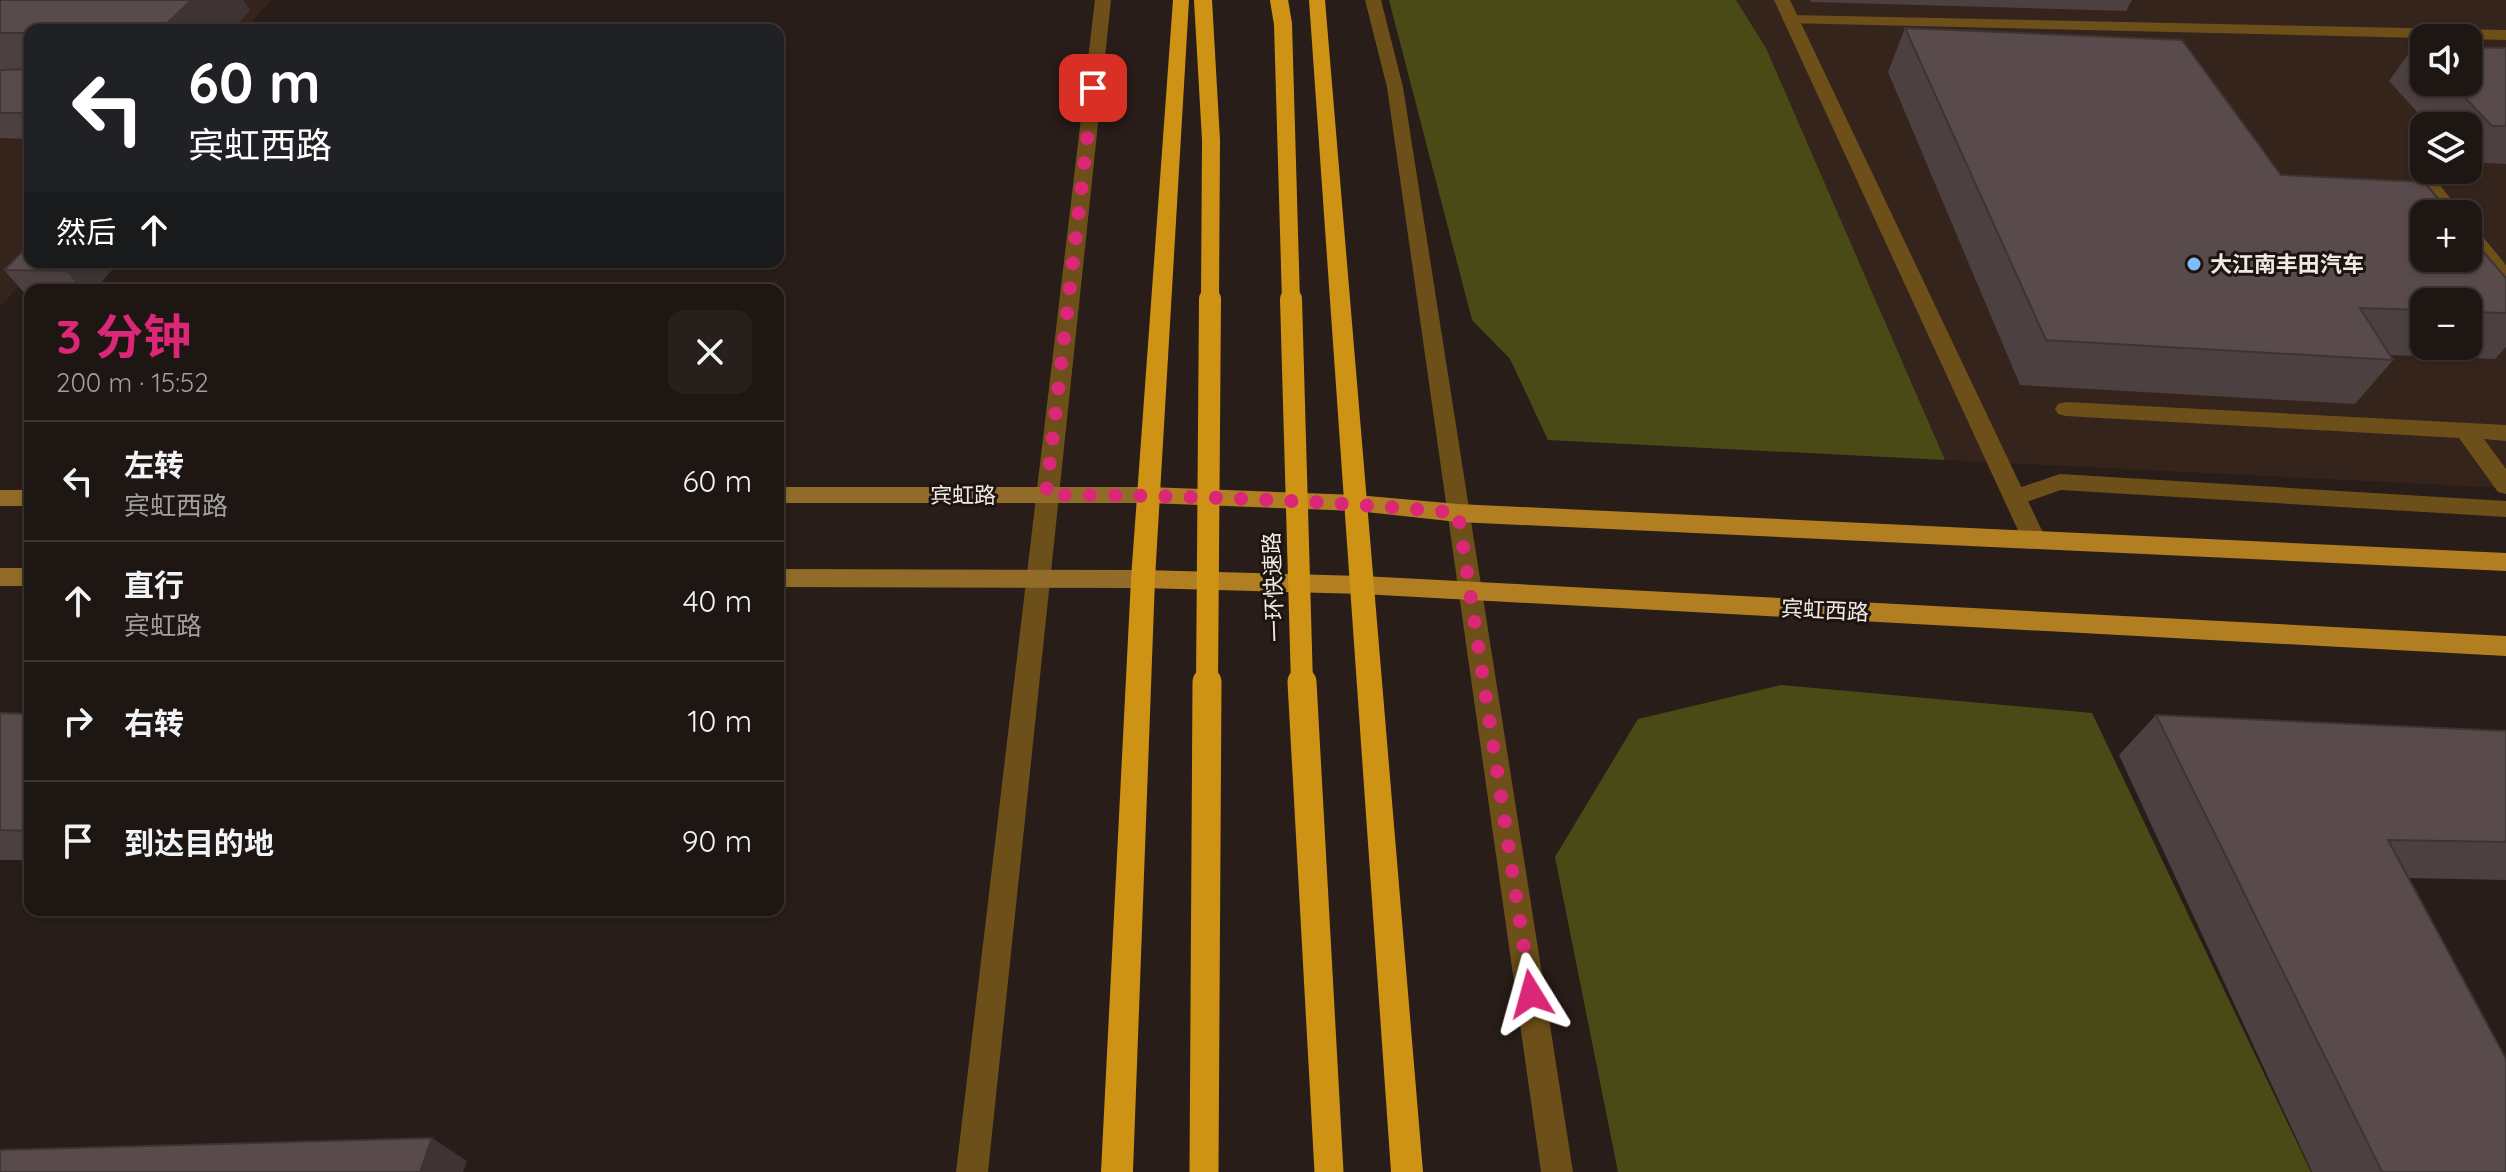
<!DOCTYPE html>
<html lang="zh">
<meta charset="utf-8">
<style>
:root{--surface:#1e1612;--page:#261f1b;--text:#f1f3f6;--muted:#a19f9f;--line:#3c3532;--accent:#db2777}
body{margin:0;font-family:Quicksand,"Noto Sans SC",sans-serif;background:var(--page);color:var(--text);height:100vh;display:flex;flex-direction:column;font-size:30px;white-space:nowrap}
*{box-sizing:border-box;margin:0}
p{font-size:26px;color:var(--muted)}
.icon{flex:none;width:44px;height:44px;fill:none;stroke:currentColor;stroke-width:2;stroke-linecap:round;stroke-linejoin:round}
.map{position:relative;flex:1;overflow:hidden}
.details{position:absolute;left:24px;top:284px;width:760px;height:632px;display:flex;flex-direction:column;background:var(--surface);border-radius:16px;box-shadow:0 2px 6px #0004,0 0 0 2px var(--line)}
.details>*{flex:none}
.banner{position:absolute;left:24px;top:24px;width:760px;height:244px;border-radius:16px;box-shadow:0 2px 6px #0004,0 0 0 2px var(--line);background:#202124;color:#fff;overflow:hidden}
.fabs{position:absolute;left:2410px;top:24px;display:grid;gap:16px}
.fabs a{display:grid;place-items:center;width:72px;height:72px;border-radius:16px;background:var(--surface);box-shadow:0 2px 6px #0004,0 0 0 2px var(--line);font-size:40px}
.pin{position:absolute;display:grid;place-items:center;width:68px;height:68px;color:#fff;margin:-34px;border-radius:16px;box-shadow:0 4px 12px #0006}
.me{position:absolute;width:88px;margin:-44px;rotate:352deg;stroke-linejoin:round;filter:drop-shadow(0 0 6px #0008)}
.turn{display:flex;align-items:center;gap:28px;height:168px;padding:0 32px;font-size:36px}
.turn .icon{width:104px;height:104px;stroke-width:2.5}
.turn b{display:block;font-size:56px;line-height:68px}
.then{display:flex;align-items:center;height:76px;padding:0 32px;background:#0003;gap:16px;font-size:30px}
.round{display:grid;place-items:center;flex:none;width:84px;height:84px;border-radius:16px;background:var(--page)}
.overview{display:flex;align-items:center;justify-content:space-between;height:136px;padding:0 32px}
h1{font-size:48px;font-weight:700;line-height:60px;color:var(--accent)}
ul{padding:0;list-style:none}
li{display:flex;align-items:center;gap:24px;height:120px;padding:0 32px;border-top:2px solid var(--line)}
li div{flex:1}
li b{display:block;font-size:30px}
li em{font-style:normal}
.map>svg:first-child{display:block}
.built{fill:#35241c;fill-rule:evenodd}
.green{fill:#4a4a16}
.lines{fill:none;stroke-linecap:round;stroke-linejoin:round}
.lane{fill:#6d4f19;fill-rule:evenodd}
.street{fill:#6d4f19;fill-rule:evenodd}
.secondary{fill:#916b28;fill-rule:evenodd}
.primary{fill:#b17f21;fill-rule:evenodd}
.highway{fill:#ce9214;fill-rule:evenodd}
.highway-bridge-far2{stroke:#ce9214;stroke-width:18}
.highway-bridge-far1{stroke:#ce9214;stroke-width:22}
.highway-bridge{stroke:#ce9214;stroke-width:29}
.wall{fill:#4d4040;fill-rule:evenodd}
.shaded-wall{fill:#3e3434}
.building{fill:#594b4b;stroke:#3e3434;stroke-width:2}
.route{stroke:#db2777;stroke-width:14;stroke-dasharray:0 25.2}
.poi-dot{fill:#7fbdfa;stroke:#1e140f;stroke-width:3}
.labels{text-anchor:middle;stroke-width:6;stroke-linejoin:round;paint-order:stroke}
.poi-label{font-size:22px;font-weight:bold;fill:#efe8e4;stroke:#1e140f;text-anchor:start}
.street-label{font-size:22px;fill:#efe8e4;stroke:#1e140f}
</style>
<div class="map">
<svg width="2506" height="1172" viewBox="0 0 2506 1172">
<rect width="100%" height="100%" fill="#281d18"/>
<!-- built -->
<path class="built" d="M0 0H271L245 30H30V262H40L0 307Z
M1736 0H2506V488L1945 460 1766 48ZM2424 38H2468V82H2424ZM2424 126H2468V170H2424ZM2424 214H2468V258H2424ZM2424 302H2468V346H2424Z"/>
<!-- green -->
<path class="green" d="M1389 0H1736L1766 48 1945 460 1548 440 1510 359 1472 320Z
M1781 685 2092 713 2311 1172H1618L1555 857 1638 719Z"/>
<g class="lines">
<!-- lane -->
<path class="lane" d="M1095 0H1111L988 1172H956Z
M1365 0H1381L1403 87 1573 1172H1541L1387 87Z
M1791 15 2506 30V40L1785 23 1783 20Z
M2424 172 2430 173 2463 214H2444L2415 177Z
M2468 225 2475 227 2506 265V284L2499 282 2468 243Z
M2066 402 2506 425V441L2484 439 2506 469V494L2498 492 2459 438 2066 416 2058 414 2055 409 2058 404Z
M2060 474 2506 501V517L2061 490 2015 506 2007 504 2004 498 2007 492Z"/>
<!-- street -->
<path class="street" d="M1774 0H1790L2046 539 2042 545 2034 548 2026 545 2022 539Z"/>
<!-- secondary -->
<path class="secondary" d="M778 487H1149L1157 489 1160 495 1157 501 1149 503H778Z
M0 490H30V506H0Z
M0 568H30V586H0Z
M778 569 1143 570 1151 572 1155 579 1151 586 1143 588 778 587Z"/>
<!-- primary -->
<path class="primary" d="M1149 487 1357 495 1458 504 2506 553V571L1458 522 1357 511 1149 503 1141 501 1138 495 1141 489Z
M1143 570 1362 576 2506 636V656L1362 594 1143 588 1135 586 1131 579 1135 572Z"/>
<!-- highway -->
<path class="highway" d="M1173 0H1189L1155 579 1133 1172H1101L1131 579Z
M1309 0H1325L1423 1172H1391Z"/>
<!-- highway-bridge-far2 -->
<path class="highway-bridge-far2" d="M1203 0 1211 140 1210 301
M1279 0 1283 24 1291 301"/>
<!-- highway-bridge-far1 -->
<path class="highway-bridge-far1" d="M1291 299 1302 684
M1207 684 1210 299"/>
<!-- highway-bridge -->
<path class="highway-bridge" d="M1302 682 1329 1172
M1204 1172 1207 682"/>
</g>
<!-- wall -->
<path class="wall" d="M0 0H243L250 11 30 30V139L0 138Z
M1810 0H2132L2126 11 1811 2Z
M1905 28 2281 175 2506 278V347L2495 359 2390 355 2393 360 2355 404 2020 385 1888 72ZM2424 302H2468V346H2424Z
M2414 46H2424V82H2468L2506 48V164L2468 162V126H2430L2389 81Z
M119 262 94 290H30V297H28L4 270Z
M0 713 30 714V860H0Z
M2156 715 2506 731V880L2408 878 2506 1172H2312L2119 755Z"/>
<!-- shaded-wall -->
<path class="shaded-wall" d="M191 0H243L250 11 231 30H160Z
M74 262H119L94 290H82L66 271Z
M432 1138 467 1161 463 1172H420Z"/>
<!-- building -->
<path class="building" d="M0 0H191L160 30H30V33H0Z
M1905 28 2182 40 2281 175 2424 182 2451 214H2424V258H2468V234L2506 278V313L2468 312V302H2424V310L2360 308 2393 360 2046 340Z
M2414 46H2424V56Z
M2468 47 2506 48V126H2492L2450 82H2468Z
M30 69V113H0V70Z
M30 244V262H74L66 271 4 270Z
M0 713 30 714V831L0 830Z
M2156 715 2506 731V842L2388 840 2506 1059V1172H2382Z
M432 1138 420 1172H0V1150Z"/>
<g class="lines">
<!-- route -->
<path class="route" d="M1093 88 1046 495C1184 495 1321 500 1458 513L1531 994"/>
</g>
<!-- markers -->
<circle class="poi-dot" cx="2194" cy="264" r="8"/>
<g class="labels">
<!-- poi labels -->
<g class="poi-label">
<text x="2210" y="272">大江南丰田汽车</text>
</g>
<!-- street labels -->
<g class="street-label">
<text x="963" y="503">宾虹路</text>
<text transform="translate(1273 587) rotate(-92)" y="8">一环快速路</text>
<text transform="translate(1825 610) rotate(3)" y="8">宾虹西路</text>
</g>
</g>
</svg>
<div class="fabs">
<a><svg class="icon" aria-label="sound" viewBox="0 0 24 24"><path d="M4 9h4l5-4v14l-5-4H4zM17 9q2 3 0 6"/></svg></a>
<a><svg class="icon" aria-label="layers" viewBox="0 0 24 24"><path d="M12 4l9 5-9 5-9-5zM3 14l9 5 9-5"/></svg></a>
<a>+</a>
<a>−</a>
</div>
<div class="pin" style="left:1093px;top:88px;background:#d93025"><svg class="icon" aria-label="arrive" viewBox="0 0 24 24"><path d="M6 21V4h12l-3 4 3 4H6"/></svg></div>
<svg class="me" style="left:1531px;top:994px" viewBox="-20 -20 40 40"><path d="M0-17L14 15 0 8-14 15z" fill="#db2777" stroke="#fff" stroke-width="4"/></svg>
<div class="banner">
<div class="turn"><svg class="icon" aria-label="left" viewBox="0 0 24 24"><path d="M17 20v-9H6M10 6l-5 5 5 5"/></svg><div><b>60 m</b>宾虹西路</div></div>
<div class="then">然后<svg class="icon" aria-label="ahead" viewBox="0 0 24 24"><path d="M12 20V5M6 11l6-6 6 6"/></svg></div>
</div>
<section class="details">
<div class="overview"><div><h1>3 分钟</h1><p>200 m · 15:52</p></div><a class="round"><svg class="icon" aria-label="close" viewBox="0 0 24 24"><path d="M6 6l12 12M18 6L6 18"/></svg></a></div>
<ul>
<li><svg class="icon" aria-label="left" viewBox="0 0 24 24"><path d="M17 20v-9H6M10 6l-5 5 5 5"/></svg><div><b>左转</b><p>宾虹西路</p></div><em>60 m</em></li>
<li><svg class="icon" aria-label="ahead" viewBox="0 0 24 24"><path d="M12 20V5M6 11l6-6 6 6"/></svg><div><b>直行</b><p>宾虹路</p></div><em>40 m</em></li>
<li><svg class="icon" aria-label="right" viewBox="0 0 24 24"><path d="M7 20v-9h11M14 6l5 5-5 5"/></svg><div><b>右转</b></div><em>10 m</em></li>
<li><svg class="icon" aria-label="arrive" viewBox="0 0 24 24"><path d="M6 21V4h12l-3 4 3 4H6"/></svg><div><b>到达目的地</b></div><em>90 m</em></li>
</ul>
</section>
</div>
